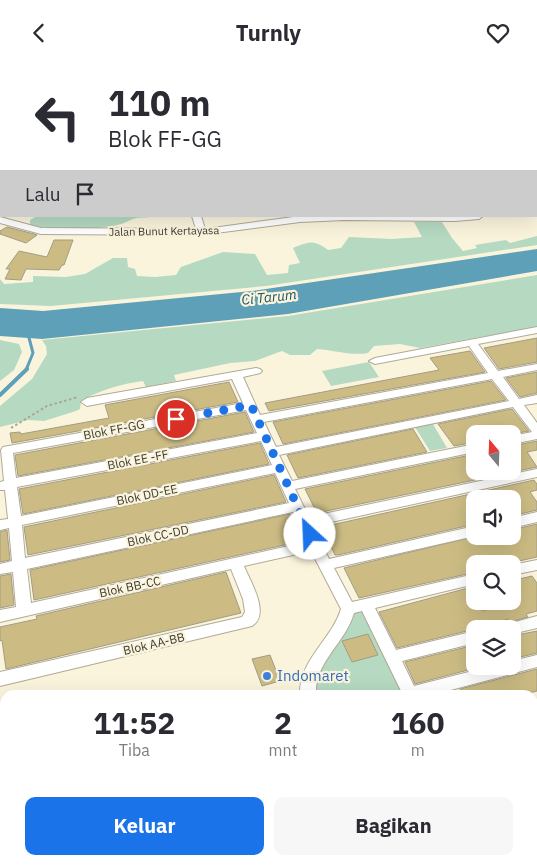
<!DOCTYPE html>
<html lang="id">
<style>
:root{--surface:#fff;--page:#f7f7f7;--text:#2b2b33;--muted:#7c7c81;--accent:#1a73e8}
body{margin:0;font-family:"IBM Plex Sans",sans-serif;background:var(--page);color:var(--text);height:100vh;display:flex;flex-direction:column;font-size:19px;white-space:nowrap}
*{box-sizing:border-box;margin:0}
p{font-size:16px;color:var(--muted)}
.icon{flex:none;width:28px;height:28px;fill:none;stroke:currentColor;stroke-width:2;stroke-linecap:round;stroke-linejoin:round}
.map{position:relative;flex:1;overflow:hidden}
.panel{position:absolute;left:0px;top:625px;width:538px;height:175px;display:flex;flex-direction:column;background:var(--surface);border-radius:15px 15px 0 0;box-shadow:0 5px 20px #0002}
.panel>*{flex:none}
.guide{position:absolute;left:0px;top:0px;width:538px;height:152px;box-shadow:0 5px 20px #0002;background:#fff;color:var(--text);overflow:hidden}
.needle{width:32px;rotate:341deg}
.fabs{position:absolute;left:466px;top:360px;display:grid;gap:10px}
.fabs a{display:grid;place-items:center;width:55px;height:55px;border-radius:10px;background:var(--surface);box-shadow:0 5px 20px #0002;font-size:25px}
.pin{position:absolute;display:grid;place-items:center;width:42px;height:42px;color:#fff;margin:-21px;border:2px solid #fff;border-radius:50%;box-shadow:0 1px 5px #0007}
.me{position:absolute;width:55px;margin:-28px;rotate:335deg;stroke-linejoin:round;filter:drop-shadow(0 0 4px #0008)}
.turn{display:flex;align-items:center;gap:18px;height:105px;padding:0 25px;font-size:22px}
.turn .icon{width:65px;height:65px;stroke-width:2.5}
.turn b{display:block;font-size:35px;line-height:42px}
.then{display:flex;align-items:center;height:48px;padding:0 25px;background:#0003;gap:10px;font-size:19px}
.eta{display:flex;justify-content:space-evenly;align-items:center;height:85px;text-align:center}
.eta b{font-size:30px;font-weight:700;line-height:35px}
.primary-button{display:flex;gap:10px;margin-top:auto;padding:10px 25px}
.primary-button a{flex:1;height:58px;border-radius:10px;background:var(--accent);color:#fff;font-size:20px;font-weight:700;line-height:58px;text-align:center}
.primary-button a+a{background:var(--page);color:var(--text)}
header{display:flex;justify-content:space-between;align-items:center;height:65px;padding:0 25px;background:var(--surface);font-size:22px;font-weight:700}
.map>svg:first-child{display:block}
.green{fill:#b5d9c1}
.water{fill:#5ea0b7}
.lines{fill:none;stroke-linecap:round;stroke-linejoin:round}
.stream-far1{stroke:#5ea0b7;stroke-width:3}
.stream{stroke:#5ea0b7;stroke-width:4}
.building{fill:#ccbc84;stroke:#a29c87}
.service-casing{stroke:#b0aa95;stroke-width:2}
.minor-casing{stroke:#b0aa95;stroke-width:2}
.tertiary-casing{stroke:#b0aa95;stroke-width:1}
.path{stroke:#aaa594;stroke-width:2;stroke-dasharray:2.5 2.5;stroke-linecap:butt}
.service{fill:#fff;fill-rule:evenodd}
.minor{fill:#fff;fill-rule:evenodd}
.tertiary{fill:#fff;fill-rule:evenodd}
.route{stroke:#1a73e8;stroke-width:9;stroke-dasharray:0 16.2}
.shop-dot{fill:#3f7fe0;stroke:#fbf4dd;stroke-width:2}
.labels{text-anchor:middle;stroke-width:4.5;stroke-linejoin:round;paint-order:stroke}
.far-street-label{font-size:11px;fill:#3c3a31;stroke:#fbf4dd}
.street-label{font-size:12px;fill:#3c3a31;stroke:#fbf4dd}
.water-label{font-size:14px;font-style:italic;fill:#185061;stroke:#fbf4dd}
.near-shop-label{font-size:15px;fill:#366cbe;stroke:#fbf4dd;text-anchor:start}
</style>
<header><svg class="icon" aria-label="back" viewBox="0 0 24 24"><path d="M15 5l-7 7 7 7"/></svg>Turnly<svg class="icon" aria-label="heart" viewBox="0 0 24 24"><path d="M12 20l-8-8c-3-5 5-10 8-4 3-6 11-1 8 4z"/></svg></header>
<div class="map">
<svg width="537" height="800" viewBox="0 0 537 800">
<rect width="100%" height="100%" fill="#fbf4dd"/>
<!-- green -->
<path class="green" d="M37 151H155C149 153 142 152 136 153 131 154 126 158 121 159 101 165 49 167 30 159V155Z
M414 157H442L452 173 463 186 477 183 475 180 506 175 510 178 537 171V180L266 221 51 241 0 239V214L4 219 33 217V211L66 212 85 209 113 193H127L128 202 135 204 137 211 155 212 176 210 181 202 223 187 255 189 267 210 288 208 289 200 300 198 293 183C309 177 313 174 328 185L341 183 349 172 392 174 422 172Z
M537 210V262L420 283 400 279 374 281 368 288C350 291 334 285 317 284L310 290H290L282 286 255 296 230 298 174 310 176 316 146 322 143 316C122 319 99 325 81 336L80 344 76 346 44 356 28 355 0 362V341L32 314 47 289 46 281 42 275 288 251Z
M0 275 19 279 22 287 14 305 0 316Z
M369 297 379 312 331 321 322 306Z
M433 359 447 383 430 386 415 362Z
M366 540 411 630H308L347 550Z"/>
<!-- water -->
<path class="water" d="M537 184V206L288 249 42 274 0 271V243L43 246 252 226Z"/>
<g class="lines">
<!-- stream-far1 -->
<path class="stream-far1" d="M26 305 33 288 28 269"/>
<!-- stream -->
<path class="stream" d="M0 330 27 304"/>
</g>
<!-- building -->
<path class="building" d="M7 162 34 169 37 170 26 178 0 169V166Z
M54 175H73L64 200H62L59 205 26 204 21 215 5 214 10 204H6L19 186 47 192Z
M537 273V297L499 304 484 283Z
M470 286 485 307 269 346 265 338 439 305 430 293Z
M537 307V328L520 332 506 313Z
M491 316 506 335 283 379 273 357Z
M229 317 238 337 12 378 10 368 20 367 21 369 109 353 105 340Z
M512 344 529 366 512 369H475V377L454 381 438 359Z
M245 347 254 367 18 411 15 390Z
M413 364 427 387 298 413 287 390Z
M537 376V385L527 387 537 402 317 448 305 424 475 389V406H512V381Z
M260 378 269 399 23 449 19 424Z
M274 410 286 437 28 490 24 462Z
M534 415 537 419V425L530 427 537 437V445L512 451V434H475V459L338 490H335L322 462Z
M290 449 303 476 34 535 30 505Z
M537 459V492L506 499H475V506L467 509 359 533 344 503 477 471H512V465Z
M7 465 10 495 0 497V467Z
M226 507 241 548 6 604 2 575 0 576V562L37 554 36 551Z
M11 509 14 540 0 543V511Z
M517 511 519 514 532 511 537 518V546L526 549 528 552 509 557 508 554 475 564 397 583 379 547 468 523 482 546 512 538V512Z
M537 566V588L512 594V571Z
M368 569 378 590 352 597 342 576Z
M475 580V601H483L415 619 405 597Z
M270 590 280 616 262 621 252 594Z
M537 604V626L521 630H463L460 624Z"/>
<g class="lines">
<!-- service casing -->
<g class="service-casing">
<path id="service" d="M536 68H537V71H536Z
M353 795H363L364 800H354Z"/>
</g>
<!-- minor casing -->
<g class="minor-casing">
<path id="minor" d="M536 104H537V110L536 109Z
M536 139H537V145H536Z
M192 151H201L205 164 301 151H483L479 154 455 156 344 155 300 157 201 170 41 169 0 158V152L41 163 196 164Z
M537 262V268L478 279 498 306 537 299V305L503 312 519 334 537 330V338L524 340 537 358V374L512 379V371L532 367 513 342 279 390 292 416 475 379V387L295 424 309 452 537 404V412L313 461 329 494 475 461V471L334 503 352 537 475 509V519L375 543 396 585 475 566V578L402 596 414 621 492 601H512V596L537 590V602L432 630H403L362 546 354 548C345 579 314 597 316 630H300C299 594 331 576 341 544L311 486 244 501C250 516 271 549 252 561L0 621V607L242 552 245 547 243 534 231 504 0 557V545L16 542 13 507 0 509V499L12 496 9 463 0 465V455L8 454 5 425H0V417L4 416 1 385 3 382 243 338 232 314 87 341 81 337 87 333 256 303 260 304 262 306 260 308 243 312 260 350 488 308 469 281 375 299 369 296 375 293ZM492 314 509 336 276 382 264 357ZM246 345 257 368 16 413 13 388ZM261 376 272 400 21 451 17 422ZM275 408 289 438 25 493 22 460ZM293 447 307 477 31 538 27 504Z
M537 447V457L512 463V453Z
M537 495V505L512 510V500Z
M537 551V563L512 569V564H502L504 560Z
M532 674H537V688L532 689Z
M532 756H537V772L532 773Z
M24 795H58L56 800H22Z
M142 795H160L161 800H143Z
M425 795H450L448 800H423Z
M475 795H494L496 800H477Z"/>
</g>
<!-- tertiary casing -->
<g class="tertiary-casing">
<path id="tertiary" d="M5 695V713L0 714V696Z"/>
</g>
<!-- path -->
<path class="path" d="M11 363 47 341 78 332"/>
<!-- service -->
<use href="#service" class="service"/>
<!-- minor -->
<use href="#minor" class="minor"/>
<!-- tertiary -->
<use href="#tertiary" class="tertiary"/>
</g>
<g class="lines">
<!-- route -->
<path class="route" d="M176 354 251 340 310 469"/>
</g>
<!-- markers -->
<circle class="shop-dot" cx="267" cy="611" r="5"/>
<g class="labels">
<!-- far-street labels -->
<g class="far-street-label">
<text transform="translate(164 166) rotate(-1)" y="4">Jalan Bunut Kertayasa</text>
</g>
<!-- street labels -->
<g class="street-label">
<text transform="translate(114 365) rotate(-11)" y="4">Blok FF-GG</text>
<text transform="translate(138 395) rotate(-11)" y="4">Blok EE -FF</text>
<text transform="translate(147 430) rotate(-12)" y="4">Blok DD-EE</text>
<text transform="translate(158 471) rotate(-12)" y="4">Blok CC-DD</text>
<text transform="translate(130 522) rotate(-12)" y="4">Blok BB-CC</text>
<text transform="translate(154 579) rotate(-13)" y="4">Blok AA-BB</text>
</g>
<!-- water labels -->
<g class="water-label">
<text transform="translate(269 232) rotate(-6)" y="5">Ci Tarum</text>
</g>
<!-- near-shop labels -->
<g class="near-shop-label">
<text x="277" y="616">Indomaret</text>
</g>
</g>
</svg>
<div class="fabs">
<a><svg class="needle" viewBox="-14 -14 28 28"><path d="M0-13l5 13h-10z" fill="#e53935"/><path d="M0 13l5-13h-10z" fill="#7c7c81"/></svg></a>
<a><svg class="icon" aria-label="sound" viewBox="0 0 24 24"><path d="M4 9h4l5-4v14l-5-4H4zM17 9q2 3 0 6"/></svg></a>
<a><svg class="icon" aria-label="search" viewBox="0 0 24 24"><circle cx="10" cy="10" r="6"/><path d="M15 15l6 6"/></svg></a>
<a><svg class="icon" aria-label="layers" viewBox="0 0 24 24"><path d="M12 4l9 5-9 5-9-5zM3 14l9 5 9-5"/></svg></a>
</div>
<div class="pin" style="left:176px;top:354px;background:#d93025"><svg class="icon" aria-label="arrive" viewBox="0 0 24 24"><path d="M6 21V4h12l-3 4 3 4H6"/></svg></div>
<svg class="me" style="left:310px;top:469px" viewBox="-20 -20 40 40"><circle r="19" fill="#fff"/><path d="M0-13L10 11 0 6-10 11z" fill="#1a73e8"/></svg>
<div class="guide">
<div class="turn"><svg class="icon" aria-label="left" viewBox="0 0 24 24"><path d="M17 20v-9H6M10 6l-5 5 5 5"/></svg><div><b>110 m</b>Blok FF-GG</div></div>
<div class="then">Lalu<svg class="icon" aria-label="arrive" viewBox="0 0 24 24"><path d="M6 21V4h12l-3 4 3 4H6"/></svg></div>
</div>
<section class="panel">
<div class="eta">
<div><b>11:52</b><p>Tiba</p></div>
<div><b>2</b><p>mnt</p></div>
<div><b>160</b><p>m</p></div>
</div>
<div class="primary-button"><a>Keluar</a><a>Bagikan</a></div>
</section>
</div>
